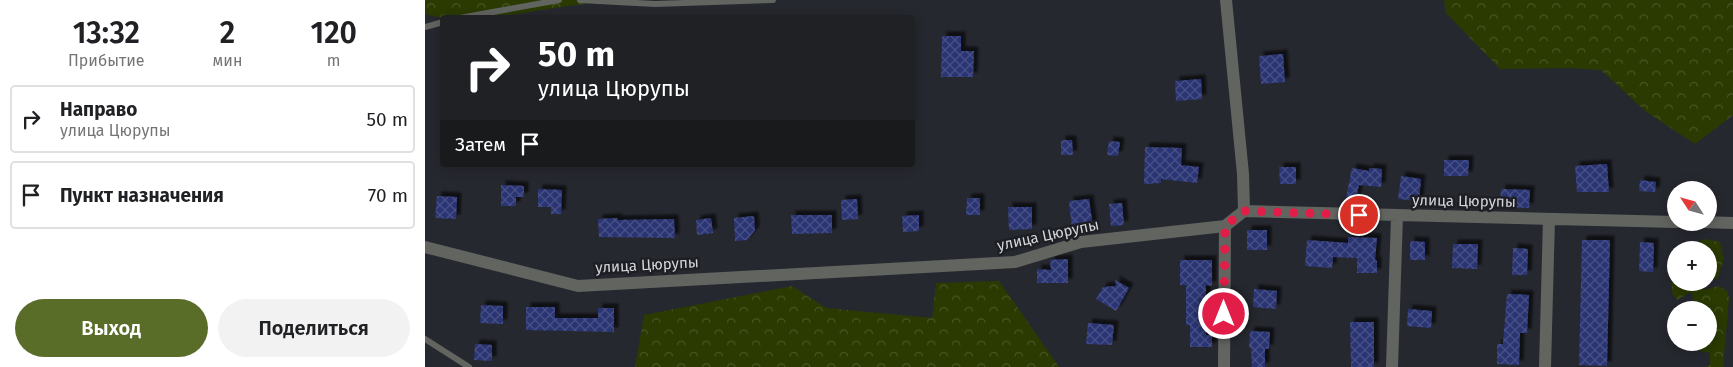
<!DOCTYPE html>
<html lang="ru">
<meta charset="utf-8">
<style>
:root{--surface:#fff;--page:#f2f2f2;--text:#202124;--muted:#757577;--line:#e0e0e0;--accent:#596d29}
body{margin:0;font-family:"Fira Sans",sans-serif;background:var(--page);color:var(--text);height:100vh;display:flex;flex-direction:column;font-size:19px;white-space:nowrap}
*{box-sizing:border-box;margin:0}
p{font-size:16px;color:var(--muted)}
.icon{flex:none;width:28px;height:28px;fill:none;stroke:currentColor;stroke-width:2;stroke-linecap:round;stroke-linejoin:round}
.map{position:relative;flex:1;overflow:hidden}
.drawer{display:flex;flex-direction:column;background:var(--surface);width:425px}
.drawer>*{flex:none}
.top-card{position:absolute;left:15px;top:15px;width:475px;height:152px;border-radius:5px;box-shadow:0 2px 12px #0003;background:#202124;color:#fff;overflow:hidden}
.needle{width:32px;rotate:306deg}
.fabs{position:absolute;left:1242px;top:181px;display:grid;gap:10px}
.fabs a{display:grid;place-items:center;width:50px;height:50px;border-radius:50%;background:var(--surface);box-shadow:0 2px 12px #0003;font-size:25px}
.pin{position:absolute;display:grid;place-items:center;width:42px;height:42px;color:#fff;margin:-21px;border:2px solid #fff;border-radius:50%;box-shadow:0 1px 5px #0007}
.me{position:absolute;width:55px;margin:-28px;rotate:0deg;stroke-linejoin:round;filter:drop-shadow(0 0 4px #0008)}
.turn{display:flex;align-items:center;gap:18px;height:105px;padding:0 15px;font-size:22px}
.turn .icon{width:65px;height:65px;stroke-width:2.5}
.turn b{display:block;font-size:35px;line-height:42px}
.then{display:flex;align-items:center;height:48px;padding:0 15px;background:#0003;gap:10px;font-size:19px}
.eta{display:flex;justify-content:space-evenly;align-items:center;height:85px;text-align:center}
.eta b{font-size:30px;font-weight:600;line-height:35px}
.button{display:flex;gap:10px;margin-top:auto;padding:10px 15px}
.button a{flex:1;height:58px;border-radius:30px;background:var(--accent);color:#fff;font-size:20px;font-weight:600;line-height:58px;text-align:center}
.button a+a{background:var(--page);color:var(--text)}
ul{padding:0;list-style:none}
li{display:flex;align-items:center;gap:15px;height:68px;margin:0 10px 8px;padding:0 5px;border:2px solid var(--line);border-radius:5px}
li div{flex:1}
li b{display:block;font-size:19px}
li em{font-style:normal}
main{display:flex;flex:1;min-height:0}
.map>svg:first-child{display:block}
.forest{fill:url(#forest-crowns)}
.building{fill:url(#building-cross-hatch);filter:url(#shadow)}
.lines{fill:none;stroke-linecap:round;stroke-linejoin:round}
.lane{stroke:#626460;stroke-width:6}
.street{stroke:#626460;stroke-width:12}
.route{stroke:#e11d48;stroke-width:9;stroke-dasharray:0 16.2}
.labels{text-anchor:middle;stroke-width:5;stroke-linejoin:round;paint-order:stroke}
.street-label{font-size:15px;fill:#d4d6da;stroke:#1d1f25}
</style>
<main>
<section class="drawer">
<div class="eta">
<div><b>13:32</b><p>Прибытие</p></div>
<div><b>2</b><p>мин</p></div>
<div><b>120</b><p>m</p></div>
</div>
<ul>
<li><svg class="icon" aria-label="right" viewBox="0 0 24 24"><path d="M7 20v-9h11M14 6l5 5-5 5"/></svg><div><b>Направо</b><p>улица Цюрупы</p></div><em>50 m</em></li>
<li><svg class="icon" aria-label="arrive" viewBox="0 0 24 24"><path d="M6 21V4h12l-3 4 3 4H6"/></svg><div><b>Пункт назначения</b></div><em>70 m</em></li>
</ul>
<div class="button"><a>Выход</a><a>Поделиться</a></div>
</section>
<div class="map">
<svg width="1308" height="367" viewBox="0 0 1308 367">
<defs>
<pattern id="forest-crowns" width="20" height="18" patternUnits="userSpaceOnUse" patternTransform="scale(1.25)"><rect width="20" height="18" fill="#2a3a01"/><path d="M2 6a3 3 0 1 1 6 0M12 15a3 3 0 1 1 6 0" fill="none" stroke="#485625"/></pattern>
<pattern id="building-cross-hatch" width="8" height="8" patternUnits="userSpaceOnUse" patternTransform="scale(1.25)"><rect width="8" height="8" fill="#2a3473"/><path d="M0 0l8 8M0 8l8-8" fill="none" stroke="#485186"/></pattern>
<filter id="shadow"><feDropShadow dx="4.5" dy="-4.5" stdDeviation="1" flood-color="#0009"/></filter>
</defs>
<rect width="100%" height="100%" fill="#26282f"/>
<!-- forest -->
<path class="forest" d="M0 0H165L161 4C111 8 46 28 0 14Z
M1019 0H1308V115L1270 144 1220 111 1176 70 1144 68 1075 69 1021 13Z
M1280 239 1295 242 1299 260 1292 279 1284 278V250H1270V244Z
M1251 271V282L1271 283 1270 285 1280 290 1293 286 1302 291 1304 299 1298 367H1280L1285 365V353L1272 350 1273 343 1284 342V323H1286L1284 310 1269 303 1266 292 1252 300 1247 292V272Z
M574 281 634 367H210L219 315 367 286 401 308 507 318 511 283Z"/>
<!-- building -->
<path class="building" d="M517 36H536V51H549L548 77H516Z
M858 54 860 82 836 84 834 56Z
M776 79 777 99 751 101 750 81Z
M636 140H647L648 155H636Z
M684 141 695 142 693 156 682 155Z
M720 147 757 148 756 165 774 167 772 183 736 179V183L719 184Z
M1019 160H1044L1043 176H1019Z
M1182 164 1184 192H1152L1150 166Z
M854 167H871V184H855Z
M927 168 944 171V168L957 169 956 187 934 185 931 199 921 197Z
M976 176 996 179 994 201 973 199Z
M1215 180 1231 182 1230 192 1214 191Z
M76 185 99 186V197H91V206H76Z
M113 189 137 190 136 214H126V207H113Z
M1076 189 1105 190 1104 208 1075 207Z
M12 196 32 197 31 219 10 218Z
M542 198H555V215H541Z
M432 199 433 219 417 220 416 200Z
M664 199 668 227 647 230 644 201Z
M697 203 699 225 686 226 684 204Z
M583 207H607V229L584 230Z
M366 215H407V233L367 234Z
M494 215V231L478 232 477 216Z
M329 216 330 230 322 240 310 241 309 218Z
M192 218 193 220 249 219 250 238 174 237 173 219Z
M286 218 288 233 272 235 271 220Z
M822 230H842V250H822Z
M923 237 952 238 950 260 952 261V273H932V258L908 257 907 268 880 266 882 240 923 243Z
M1157 240H1185L1182 366 1154 365Z
M985 241 1000 242V260H985Z
M1215 242 1229 243 1228 272 1214 271Z
M1028 244H1053L1052 269 1027 268Z
M1088 248 1103 249 1102 275H1087Z
M643 259V283H612V269L626 270 625 260Z
M755 260H787V286L781 285V335H787V347H765V325H761V285H755Z
M690 280 704 288 691 311 671 299 678 287 691 286Z
M829 289 852 291 851 309 828 307Z
M1082 294 1104 295 1102 333H1095L1094 365 1072 364V344H1078Z
M56 305 78 306V324L55 323Z
M101 307H130V318H173V308H189V332L101 330Z
M983 309 1007 311 1006 328 982 326Z
M925 322H949V367H926Z
M663 323 689 325 687 345 661 344Z
M825 331 845 332 844 349H840V367H827L826 348H824Z
M50 344 67 345V361L49 360Z"/>
<g class="lines">
<!-- lane -->
<path class="lane" d="M155 0 230 4 348 0
M35 18 134 0
M0 27 18 22
M0 339 44 367"/>
<!-- street -->
<path class="street" d="M801 0 818 174 819 211
M1276 222 1308 223
M0 247 153 286 590 262 656 242 800 226 819 211 1251 222
M799 367 800 226
M967 367 972 216
M1120 367 1124 219"/>
</g>
<g class="lines">
<!-- route -->
<path class="route" d="M799 314 800 226 819 211 934 215"/>
</g>
<g class="labels">
<!-- street labels -->
<g class="street-label">
<text transform="translate(1039 201) rotate(1)" y="5">улица Цюрупы</text>
<text transform="translate(623 235) rotate(-12)" y="5">улица Цюрупы</text>
<text transform="translate(222 265) rotate(-3)" y="5">улица Цюрупы</text>
</g>
</g>
</svg>
<div class="fabs">
<a><svg class="needle" viewBox="-14 -14 28 28"><path d="M0-13l5 13h-10z" fill="#e53935"/><path d="M0 13l5-13h-10z" fill="#757577"/></svg></a>
<a>+</a>
<a>−</a>
</div>
<div class="pin" style="left:934px;top:215px;background:#d93025"><svg class="icon" aria-label="arrive" viewBox="0 0 24 24"><path d="M6 21V4h12l-3 4 3 4H6"/></svg></div>
<svg class="me" style="left:799px;top:314px" viewBox="-20 -20 40 40"><circle r="17" fill="#e11d48" stroke="#fff" stroke-width="3"/><path d="M0-11L8 9 0 5-8 9z" fill="#fff"/></svg>
<div class="top-card">
<div class="turn"><svg class="icon" aria-label="right" viewBox="0 0 24 24"><path d="M7 20v-9h11M14 6l5 5-5 5"/></svg><div><b>50 m</b>улица Цюрупы</div></div>
<div class="then">Затем<svg class="icon" aria-label="arrive" viewBox="0 0 24 24"><path d="M6 21V4h12l-3 4 3 4H6"/></svg></div>
</div>
</div>
</main>
